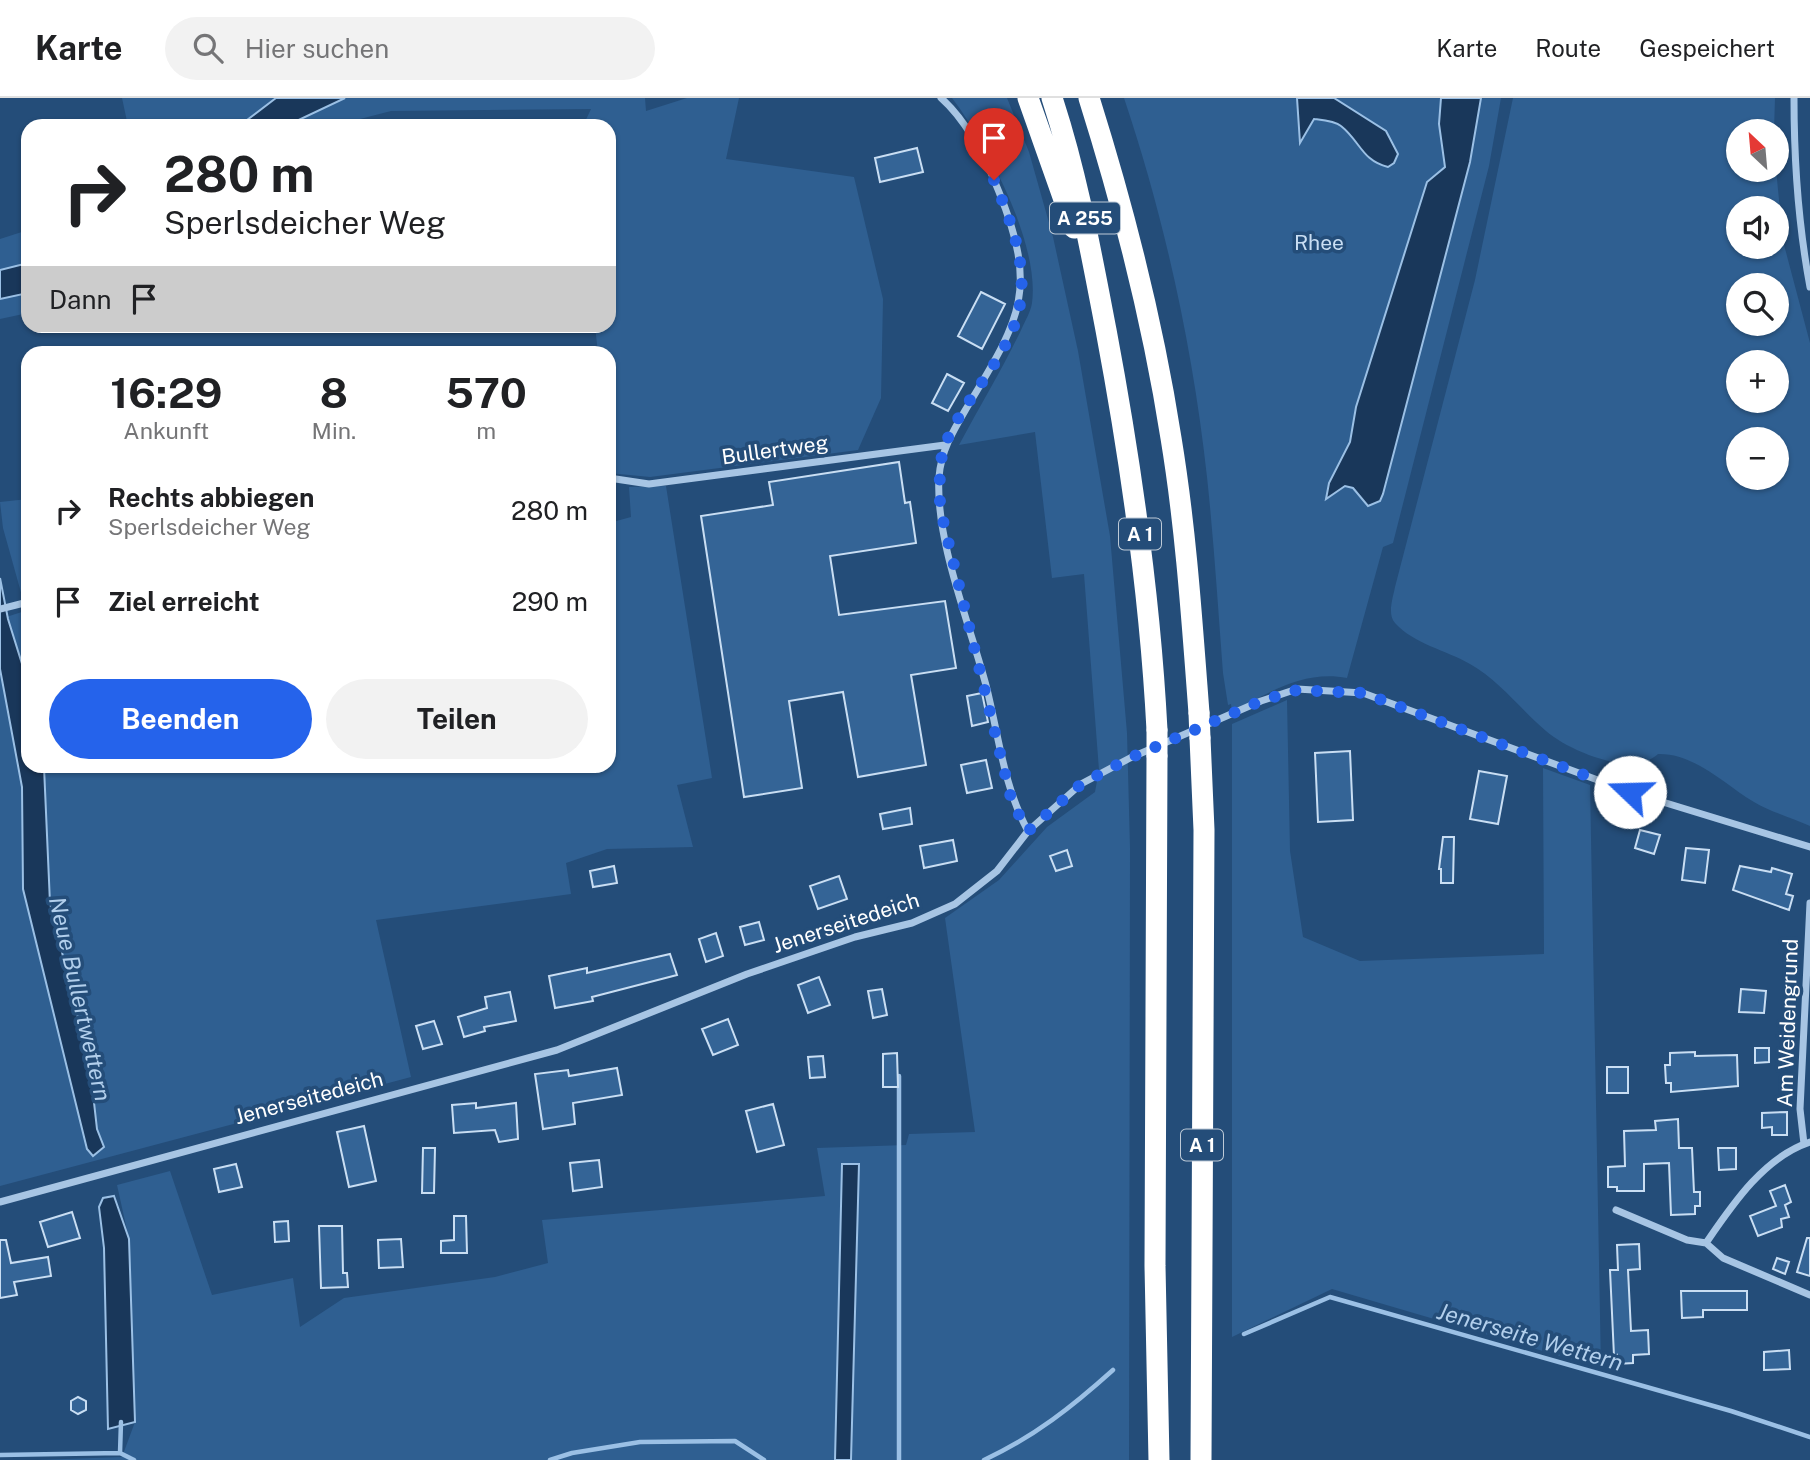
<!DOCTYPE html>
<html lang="de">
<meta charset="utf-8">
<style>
:root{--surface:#fff;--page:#f2f2f2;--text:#202124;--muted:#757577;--line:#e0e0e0;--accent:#2563eb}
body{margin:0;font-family:"Public Sans",sans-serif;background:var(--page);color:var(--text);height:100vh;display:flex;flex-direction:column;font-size:26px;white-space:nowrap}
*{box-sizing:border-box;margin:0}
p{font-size:23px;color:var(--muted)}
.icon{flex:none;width:38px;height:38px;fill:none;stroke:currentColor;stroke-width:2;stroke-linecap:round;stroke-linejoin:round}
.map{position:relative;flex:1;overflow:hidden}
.side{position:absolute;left:21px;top:248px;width:595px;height:427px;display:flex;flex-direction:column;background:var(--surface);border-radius:21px;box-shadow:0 2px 5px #0004}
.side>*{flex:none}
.top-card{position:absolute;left:21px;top:21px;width:595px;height:214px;border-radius:21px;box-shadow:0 2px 5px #0004;background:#fff;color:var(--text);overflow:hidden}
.needle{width:46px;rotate:334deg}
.tools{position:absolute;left:1726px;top:21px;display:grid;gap:14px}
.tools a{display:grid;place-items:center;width:63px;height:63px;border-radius:50%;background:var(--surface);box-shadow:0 2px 5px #0004;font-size:35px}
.pin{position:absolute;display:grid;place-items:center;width:60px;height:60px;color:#fff;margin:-72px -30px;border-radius:50% 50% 50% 0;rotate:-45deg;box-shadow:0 0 7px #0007}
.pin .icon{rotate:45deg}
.me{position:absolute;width:77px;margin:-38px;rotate:291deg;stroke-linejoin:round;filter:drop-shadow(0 0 5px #0008)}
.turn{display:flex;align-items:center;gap:24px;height:147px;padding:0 28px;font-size:32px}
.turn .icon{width:91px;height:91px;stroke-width:2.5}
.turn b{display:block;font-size:49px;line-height:60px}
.then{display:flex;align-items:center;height:66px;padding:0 28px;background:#0003;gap:14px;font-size:26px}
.eta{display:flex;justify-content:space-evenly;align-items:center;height:119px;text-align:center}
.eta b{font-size:42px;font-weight:700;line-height:49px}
.primary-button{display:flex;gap:14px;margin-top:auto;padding:14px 28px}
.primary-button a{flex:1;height:80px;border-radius:42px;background:var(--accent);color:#fff;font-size:28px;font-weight:700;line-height:80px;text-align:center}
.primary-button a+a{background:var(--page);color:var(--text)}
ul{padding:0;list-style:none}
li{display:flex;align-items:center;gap:21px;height:91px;padding:0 28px}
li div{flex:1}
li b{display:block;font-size:26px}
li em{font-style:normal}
header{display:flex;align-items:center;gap:42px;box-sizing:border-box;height:98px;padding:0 35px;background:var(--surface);border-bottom:2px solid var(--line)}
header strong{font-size:33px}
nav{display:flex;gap:38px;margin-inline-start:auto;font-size:24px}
.search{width:490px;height:63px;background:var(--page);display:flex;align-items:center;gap:18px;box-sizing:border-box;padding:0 24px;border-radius:38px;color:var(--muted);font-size:26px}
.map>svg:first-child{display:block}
.green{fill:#2f5f91;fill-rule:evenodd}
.water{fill:#19375a;stroke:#9bc0e5;stroke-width:2}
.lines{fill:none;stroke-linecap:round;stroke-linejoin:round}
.stream{stroke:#9bc0e5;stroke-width:4.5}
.building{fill:#346496;stroke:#c9def3;stroke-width:2}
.street{stroke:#a7c5e4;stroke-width:7}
.highway{stroke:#fff;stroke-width:21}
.highway-bridge{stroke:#fff;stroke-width:21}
.route{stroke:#2563eb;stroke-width:12;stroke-dasharray:0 21.6}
.labels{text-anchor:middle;stroke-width:7;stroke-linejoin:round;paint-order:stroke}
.shield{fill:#244d79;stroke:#bdcad7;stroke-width:2}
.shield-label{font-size:19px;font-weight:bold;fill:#fff}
.park-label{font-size:21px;fill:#c9def3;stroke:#244d79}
.street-label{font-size:21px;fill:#fff;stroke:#244d79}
.water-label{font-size:23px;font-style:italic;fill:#b2cfec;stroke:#244d79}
</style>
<header>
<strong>Karte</strong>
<div class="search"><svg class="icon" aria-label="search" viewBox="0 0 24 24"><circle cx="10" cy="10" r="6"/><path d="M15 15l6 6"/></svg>Hier suchen</div>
<nav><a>Karte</a><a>Route</a><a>Gespeichert</a></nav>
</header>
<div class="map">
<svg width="1810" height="1362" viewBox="0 0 1810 1362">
<rect width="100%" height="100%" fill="#244d79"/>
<!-- green -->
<path class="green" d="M122 0H276L239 28H128Z
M345 0H645L646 13 687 0H739L726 61 854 79 883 201 881 300 858 352 650 379 609 375V256L598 255 595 228H609V28H583L591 11 391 13 333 28H286Z
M952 0H1007L1029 54 1053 139 1078 253 1110 438 1127 635 1130 750 1129 1362H37L122 1359 135 1324 129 1141 117 1087 170 1073 212 1197 293 1180 300 1229 344 1200 495 1179 548 1165 542 1122 825 1098 817 1050 906 1047 909 1036 975 1034 945 820 999 782 1047 729 1095 694 1099 672 1084 476 1052 480 1035 334 959 347C980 308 1003 270 1022 230 1025 223 1031 213 1032 205 1040 146 987 46 952 0Z
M1124 0H1501L1489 68 1393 445 1383 449 1347 580C1304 572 1270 594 1232 614L1231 606 1228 607 1223 575C1218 510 1214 444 1207 379 1193 251 1165 122 1124 0Z
M1513 0H1775L1774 33H1738V72L1776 71 1783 143 1810 245V728C1792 720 1771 714 1754 704 1725 687 1695 655 1658 656 1633 680 1569 653 1546 633 1521 612 1499 582 1470 566 1446 552 1414 546 1395 525 1387 516 1393 500 1395 489L1475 182ZM1738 110H1776V149H1738ZM1738 187H1776V226H1738ZM1738 264H1776V303H1738ZM1738 341H1776V380H1738Z
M28 132V165L0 172V141Z
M28 195V215L0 221V201Z
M666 388 712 680 677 687 693 749 607 751 566 765 571 796 376 822 411 979 0 1088V521L28 512V668H609V425L631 419 629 389Z
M28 401V497L22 498 3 430 0 404Z
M1287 602 1290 753 1303 839 1360 863 1544 856 1543 670 1590 687 1601 1270 1332 1191 1232 1239V626Z"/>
<!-- water -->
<path class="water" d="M276 0H345L286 28H239Z
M1297 0H1334L1386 33 1398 56 1394 65 1388 69C1362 63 1360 43 1341 28 1335 23 1322 22 1314 21L1300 45Z
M1441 0H1481L1470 64 1383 396 1380 403 1368 408 1353 390 1345 388 1326 401 1329 385 1350 344 1356 309 1427 84 1445 69 1439 26Z
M28 165V195L0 201V172Z
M0 480 8 521 28 585V668L44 669 50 805 90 969 97 1031 104 1049 93 1058 87 1051 23 791 22 689 0 571Z
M842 1066H859L851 1362H835Z
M114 1098 129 1141 135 1324 108 1331 104 1150 99 1109 103 1100Z"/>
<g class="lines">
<!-- stream -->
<path class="stream" d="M899 978V1362
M1244 1236 1330 1199 1731 1313 1810 1339
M120 1355 121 1324
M0 1357 120 1355 134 1362
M550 1362 572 1355 640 1344 735 1343 764 1362
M984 1362C1034 1339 1073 1308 1113 1272"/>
</g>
<!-- building -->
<path class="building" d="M917 50 923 74 880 84 875 60Z
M981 194 1005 206 982 251 958 238Z
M947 276 964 285 948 313 932 305Z
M899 364 905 405 910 404 916 445 830 458 839 517 945 503 956 570 911 577 926 667 858 679 843 594 789 603 802 690 744 699 701 418 773 407 769 384Z
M982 595 988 624 972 628 967 598Z
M1350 653 1353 722 1318 724 1315 655Z
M986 662 992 690 967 695 961 667Z
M1479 673 1507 678 1498 726 1470 721Z
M910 710 912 726 883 731 880 716Z
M1640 732 1660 737 1654 756 1635 750Z
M1443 739H1454L1453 785H1441V771H1439Z
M953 742 957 763 924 770 920 748Z
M1686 750 1709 752 1705 785 1682 782Z
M1067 752 1072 768 1056 773 1050 758Z
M614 768 617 785 593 789 590 773Z
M1740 768 1771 774 1772 770 1792 776 1786 796 1793 798 1789 812 1733 792Z
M839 778 847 801 818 811 810 788Z
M759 824 764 842 745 847 740 829Z
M716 835 723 858 706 864 699 841Z
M670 856 677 877 592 899 593 903 555 910 549 878 587 870V875Z
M819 879 830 907 808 915 798 887Z
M882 891 887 917 873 920 868 893Z
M1741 891 1766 893 1764 915 1739 914Z
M510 894 516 923 484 929 485 933 464 939 458 919 487 910 485 899Z
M728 921 738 947 713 957 702 931Z
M434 923 442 946 423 951 416 928Z
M1755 950H1769V964L1755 965Z
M1695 954V958L1737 957 1738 988 1671 994V985H1666L1665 967H1670V955Z
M897 955 898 989H883V956Z
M823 958 825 979 810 980 808 959Z
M1607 969H1628V995H1607Z
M617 970 622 997 573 1005 575 1026 543 1031 535 976 568 972 569 978Z
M476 1005V1010L516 1005 518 1041 499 1044 495 1032 454 1035 452 1007Z
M773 1006 784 1047 757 1054 746 1013Z
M1787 1014V1037H1772V1029L1762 1030V1015Z
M1678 1021 1679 1050H1692L1694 1094H1700V1108H1695V1116L1671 1117 1669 1065 1644 1066V1093H1617V1089H1608V1069L1625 1068 1624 1033 1656 1032 1655 1023Z
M364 1028 376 1083 349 1089 337 1034Z
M423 1050H435L434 1095H422Z
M1718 1050H1736V1071L1719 1072Z
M599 1062 602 1089 573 1093 570 1065Z
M236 1066 242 1089 219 1094 214 1071Z
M1785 1087 1791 1104 1785 1107 1789 1119 1781 1121 1782 1129 1758 1138 1750 1118 1776 1108 1770 1093Z
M72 1114 80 1140 48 1149 40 1124Z
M454 1118H466L467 1155H441V1143L454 1142Z
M288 1123 289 1143 275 1144 274 1124Z
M319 1128H342L343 1175H347L348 1189 321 1190Z
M1807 1140H1810V1178L1797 1174Z
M401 1141 403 1169 379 1170 378 1142Z
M0 1142H6L11 1165 48 1159 51 1178 14 1184 17 1197 0 1200Z
M1639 1146 1640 1171 1628 1172 1631 1233 1648 1232 1649 1256 1633 1257V1265L1617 1266V1257L1614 1258 1610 1172H1618L1617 1147Z
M1777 1160 1789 1164 1785 1176 1773 1171Z
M1681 1193H1747V1212H1703V1219L1682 1220Z
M1789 1252 1790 1271 1764 1272V1254Z
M78 1299 86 1303V1312L78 1316 71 1312V1303Z"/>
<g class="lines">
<!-- street -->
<path class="street" d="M941 0C968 24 986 61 999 94 1040 195 1018 224 966 311 953 333 941 353 939 379 935 443 971 529 987 591 999 640 1004 689 1028 733
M1794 0C1794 64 1798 125 1810 189
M609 380 649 386 945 347
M0 511 28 504
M1804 1046 1800 1011 1810 805
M0 1104 557 952 747 876 855 839 912 825 955 806 997 773 1028 733 1081 686 1130 660 1261 603 1297 591 1363 595 1630 694 1810 749
M1616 1112 1687 1142 1706 1145 1723 1160 1810 1197
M1706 1145C1732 1107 1764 1059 1810 1044"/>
<!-- highway -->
<path class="highway" d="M1028 0 1074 130
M1052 0C1077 76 1091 154 1106 232 1131 365 1150 497 1157 632
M1089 0C1124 111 1153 225 1171 340 1186 431 1192 523 1199 615
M1200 640 1204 732 1201 1362
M1157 658 1155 1168 1159 1362"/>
<!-- highway-bridge -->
<path class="highway-bridge" d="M1199 615 1200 640
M1157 632V658"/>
</g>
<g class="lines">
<!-- route -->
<path class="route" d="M994 82C1010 121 1027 163 1020 206 1012 257 963 300 945 347 938 366 940 389 940 410L1012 704 1028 733 1081 686 1130 660 1261 603 1297 592 1363 595 1630 694"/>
</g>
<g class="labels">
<!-- shield labels -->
<g class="shield">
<rect x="1050" y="104.5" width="70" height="31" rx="5"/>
<rect x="1119" y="420.5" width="42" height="31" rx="5"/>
<rect x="1181" y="1031.5" width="42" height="31" rx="5"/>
</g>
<g class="shield-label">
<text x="1085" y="127">A 255</text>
<text x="1140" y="443">A 1</text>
<text x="1202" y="1054">A 1</text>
</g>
<!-- park labels -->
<g class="park-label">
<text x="1319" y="152">Rhee</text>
</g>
<!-- street labels -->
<g class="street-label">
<text transform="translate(775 352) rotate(-8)" y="7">Bullertweg</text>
<text transform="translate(846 825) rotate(-18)" y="7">Jenerseitedeich</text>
<text transform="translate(1788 925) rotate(-88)" y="7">Am Weidengrund</text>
<text transform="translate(309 1000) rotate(-15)" y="7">Jenerseitedeich</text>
</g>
<!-- water labels -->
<g class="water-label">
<text transform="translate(80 901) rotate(77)" y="8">Neue Bullertwettern</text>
<text transform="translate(1530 1239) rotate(16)" y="8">Jenerseite Wettern</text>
</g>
</g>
</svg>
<div class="tools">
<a><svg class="needle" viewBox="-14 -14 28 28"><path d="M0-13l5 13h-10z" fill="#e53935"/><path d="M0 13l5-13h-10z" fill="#757577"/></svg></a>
<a><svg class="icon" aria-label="sound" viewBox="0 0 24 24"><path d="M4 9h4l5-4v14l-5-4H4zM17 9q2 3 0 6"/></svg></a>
<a><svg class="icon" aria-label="search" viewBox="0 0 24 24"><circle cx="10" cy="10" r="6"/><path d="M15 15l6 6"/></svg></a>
<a>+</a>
<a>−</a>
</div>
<div class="pin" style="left:994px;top:82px;background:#d93025"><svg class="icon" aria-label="arrive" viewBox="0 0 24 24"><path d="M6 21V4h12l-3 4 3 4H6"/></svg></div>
<svg class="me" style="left:1630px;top:694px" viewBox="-20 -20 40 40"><circle r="19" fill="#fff"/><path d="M0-13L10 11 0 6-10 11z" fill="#2563eb"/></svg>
<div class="top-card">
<div class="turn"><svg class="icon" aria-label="right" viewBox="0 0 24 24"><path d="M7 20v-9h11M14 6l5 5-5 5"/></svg><div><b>280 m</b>Sperlsdeicher Weg</div></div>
<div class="then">Dann<svg class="icon" aria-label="arrive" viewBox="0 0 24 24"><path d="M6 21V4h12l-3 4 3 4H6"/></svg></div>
</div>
<section class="side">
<div class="eta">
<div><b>16:29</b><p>Ankunft</p></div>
<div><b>8</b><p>Min.</p></div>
<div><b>570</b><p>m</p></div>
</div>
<ul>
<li><svg class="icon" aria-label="right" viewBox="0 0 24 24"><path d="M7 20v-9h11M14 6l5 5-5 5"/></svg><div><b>Rechts abbiegen</b><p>Sperlsdeicher Weg</p></div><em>280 m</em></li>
<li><svg class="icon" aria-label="arrive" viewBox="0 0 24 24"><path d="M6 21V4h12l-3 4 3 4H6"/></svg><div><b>Ziel erreicht</b></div><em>290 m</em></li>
</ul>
<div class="primary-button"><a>Beenden</a><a>Teilen</a></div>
</section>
</div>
